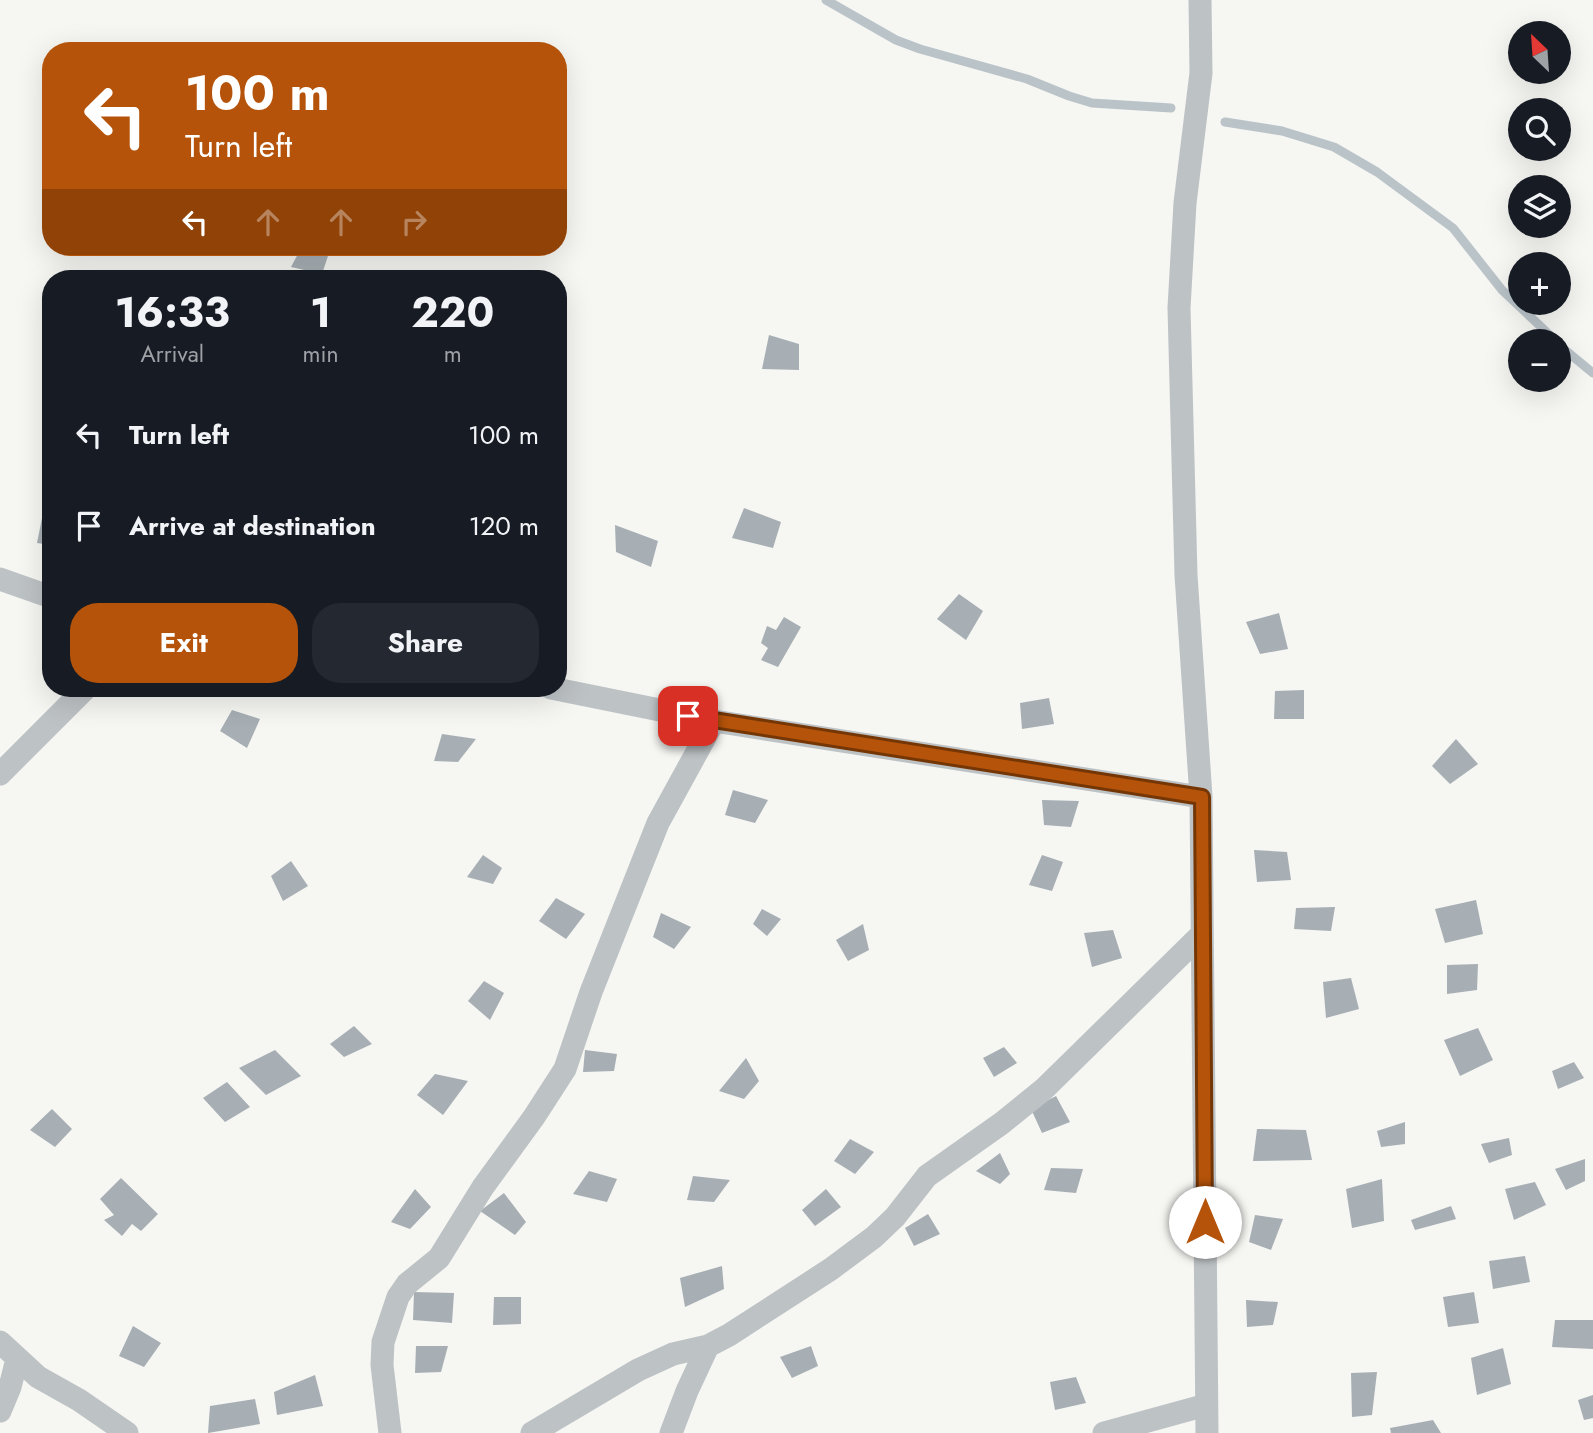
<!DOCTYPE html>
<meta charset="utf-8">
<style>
:root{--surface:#171b24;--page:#242831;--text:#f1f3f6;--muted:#9ea1a6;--accent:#b45309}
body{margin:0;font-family:Jost,sans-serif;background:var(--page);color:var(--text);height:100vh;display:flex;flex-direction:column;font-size:26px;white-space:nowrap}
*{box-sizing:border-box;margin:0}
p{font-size:23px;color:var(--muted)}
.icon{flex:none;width:38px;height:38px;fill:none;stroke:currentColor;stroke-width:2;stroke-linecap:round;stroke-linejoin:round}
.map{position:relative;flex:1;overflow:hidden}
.details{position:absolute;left:42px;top:270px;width:525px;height:427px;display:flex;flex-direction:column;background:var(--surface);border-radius:28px;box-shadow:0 7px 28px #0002}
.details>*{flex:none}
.banner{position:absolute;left:42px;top:42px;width:525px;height:214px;border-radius:28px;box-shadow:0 7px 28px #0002;background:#b45309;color:#fff;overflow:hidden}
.needle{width:46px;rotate:335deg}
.controls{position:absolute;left:1508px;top:21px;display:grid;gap:14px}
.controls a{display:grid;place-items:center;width:63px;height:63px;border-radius:50%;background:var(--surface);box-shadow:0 7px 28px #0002;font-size:35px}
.pin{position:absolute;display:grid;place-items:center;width:60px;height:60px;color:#fff;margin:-30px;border-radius:14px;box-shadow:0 4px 10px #0006}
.me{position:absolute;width:77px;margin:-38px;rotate:0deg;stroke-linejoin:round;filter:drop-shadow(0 0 5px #0008)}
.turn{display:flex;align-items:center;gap:24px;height:147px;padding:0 28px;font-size:32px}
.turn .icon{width:91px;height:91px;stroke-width:2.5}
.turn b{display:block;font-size:49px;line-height:60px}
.lanes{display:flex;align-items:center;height:66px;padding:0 28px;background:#0003;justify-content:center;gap:35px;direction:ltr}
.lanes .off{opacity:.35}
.eta{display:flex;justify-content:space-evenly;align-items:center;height:119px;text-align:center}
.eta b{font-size:42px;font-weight:700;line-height:49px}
.button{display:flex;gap:14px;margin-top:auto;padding:14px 28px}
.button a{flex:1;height:80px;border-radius:28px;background:var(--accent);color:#fff;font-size:28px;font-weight:700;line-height:80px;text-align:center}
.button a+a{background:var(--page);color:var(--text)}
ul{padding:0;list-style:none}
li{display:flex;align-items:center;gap:21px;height:91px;padding:0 28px}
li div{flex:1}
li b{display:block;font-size:26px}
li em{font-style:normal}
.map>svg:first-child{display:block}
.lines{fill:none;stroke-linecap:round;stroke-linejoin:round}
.stream{stroke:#b9c3c8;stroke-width:9}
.building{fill:#a7afb4}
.street{stroke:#bdc2c5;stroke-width:23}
.route-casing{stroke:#753606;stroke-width:18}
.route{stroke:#b45309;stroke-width:12}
</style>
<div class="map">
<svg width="1593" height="1433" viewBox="0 0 1593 1433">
<rect width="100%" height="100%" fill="#f6f6f3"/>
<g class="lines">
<!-- stream -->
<path class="stream" d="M826 0 896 40 920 49 1027 79 1069 96 1092 103 1171 108
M1225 122 1282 131 1334 147 1377 172 1453 228 1502 290 1556 341
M1559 345 1593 373"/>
</g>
<!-- building -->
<path class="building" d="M287 247H331L322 274 291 267 299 252Z
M769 335 799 344V370L762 369Z
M44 508 51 509V545L37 543Z
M744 508 781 522 773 548 732 538Z
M615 525 658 541 651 567 616 552Z
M959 594 983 611 966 640 937 619Z
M1279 613 1288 649 1260 654 1246 622Z
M784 617 801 627 778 667 761 660 768 648 761 643 767 626 776 630Z
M1304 690V719H1274L1275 691Z
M1049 698 1054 724 1022 729 1020 703Z
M232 710 260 719 247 748 220 731Z
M442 734 476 739 458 762 434 761Z
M1456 739 1478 764 1450 784 1432 766Z
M733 790 768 800 755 823 725 815Z
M1042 800 1079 801 1071 827 1044 825Z
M1254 850 1287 852 1291 880 1257 882Z
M483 855 502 868 493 884 467 877Z
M1042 855 1063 862 1052 891 1029 885Z
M291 861 308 886 283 901 271 876Z
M556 898 585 914 566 939 539 921Z
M1476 900 1483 934 1445 943 1435 909Z
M1335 907 1331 931 1294 929 1296 908Z
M762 909 781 919 767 936 753 924Z
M661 913 691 927 674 949 653 937Z
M863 924 869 950 848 961 836 940Z
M1113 930 1122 958 1092 967 1084 933Z
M1478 964 1477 990 1447 994V965Z
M1351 978 1359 1009 1326 1018 1323 982Z
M484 981 504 993 490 1020 468 1001Z
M354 1026 372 1044 344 1057 330 1044Z
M1478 1028 1493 1060 1460 1076 1444 1040Z
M1004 1047 1017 1063 994 1077 983 1058Z
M275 1050 301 1076 266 1095 239 1068Z
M585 1050 617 1054 614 1071 583 1072Z
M746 1058 759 1081 744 1099 719 1091Z
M1574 1062 1584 1078 1558 1089 1552 1071Z
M435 1074 468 1081 443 1115 417 1095Z
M227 1082 250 1107 225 1122 203 1098Z
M1056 1096 1070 1122 1042 1133 1031 1109Z
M52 1109 72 1129 55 1147 30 1130Z
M1405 1122V1144L1381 1147 1377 1131Z
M1257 1129 1306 1130 1312 1160 1253 1161Z
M1509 1138 1512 1155 1489 1163 1481 1144Z
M850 1139 874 1152 855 1174 834 1161Z
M1000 1153 1010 1174 1000 1184 976 1171Z
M1585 1159V1181L1566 1190 1555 1169Z
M1051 1168 1083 1169 1076 1193 1044 1190Z
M589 1171 617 1179 607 1202 573 1194Z
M693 1176 730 1180 714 1202 687 1200Z
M121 1178 158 1214 141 1231 132 1224 122 1236 104 1220 114 1215 100 1199Z
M1382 1179 1384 1221 1352 1228 1346 1189Z
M1535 1182 1546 1205 1514 1220 1505 1189Z
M415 1189 431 1207 410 1229 391 1222Z
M826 1189 841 1207 815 1226 802 1210Z
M504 1193 526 1222 515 1235 480 1211Z
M1451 1206 1456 1219 1415 1230 1411 1220Z
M928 1214 940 1234 914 1246 905 1228Z
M1255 1215 1283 1219 1271 1250 1249 1242Z
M1525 1256 1530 1282 1493 1289 1489 1261Z
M722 1266 724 1289 685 1307 680 1278Z
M414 1292 454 1293 452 1323 413 1320Z
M1474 1292 1479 1323 1448 1327 1443 1297Z
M494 1297H521V1324L493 1325Z
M1246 1300 1278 1302 1273 1325 1247 1327Z
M1555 1320H1593V1349L1552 1347Z
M133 1326 161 1343 144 1367 119 1356Z
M416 1346H448L441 1372 415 1373Z
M811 1346 818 1366 792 1378 780 1357Z
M1503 1348 1511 1384 1477 1395 1471 1358Z
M1377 1372 1372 1415 1352 1417 1351 1373Z
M315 1375 323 1406 277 1415 274 1392Z
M1076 1377 1086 1403 1055 1410 1050 1382Z
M1593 1395V1418L1584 1420 1578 1400Z
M255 1399 260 1424 208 1433 210 1406Z
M1433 1420 1441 1433H1391L1390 1428Z"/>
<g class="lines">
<!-- street -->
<path class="street" d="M1200 0 1201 73 1185 203 1179 308 1186 575 1201 797 1207 1433
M0 579 51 597
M551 688 714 721 1201 797
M0 774 86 688
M0 1342 38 1377 79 1400 127 1433
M0 1411 10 1387 17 1359
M390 1433 382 1365 383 1342 398 1297 407 1284 439 1258 483 1187 534 1117 565 1069 591 992 658 823 714 721
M532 1433 638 1370 673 1354 708 1346 729 1335 831 1269 874 1237 895 1217 927 1176 1002 1123 1044 1089 1202 934
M671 1433 687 1391 708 1346
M1104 1433 1206 1405"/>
</g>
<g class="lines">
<!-- route casing -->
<g class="route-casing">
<path id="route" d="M688 716 1202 797 1205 1222"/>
</g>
<!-- route -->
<use href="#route" class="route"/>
</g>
</svg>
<div class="controls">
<a><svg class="needle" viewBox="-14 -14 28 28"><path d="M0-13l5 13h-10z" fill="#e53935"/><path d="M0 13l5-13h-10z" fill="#9ea1a6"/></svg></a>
<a><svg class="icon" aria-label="search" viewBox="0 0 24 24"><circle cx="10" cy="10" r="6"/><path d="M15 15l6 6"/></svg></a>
<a><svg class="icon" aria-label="layers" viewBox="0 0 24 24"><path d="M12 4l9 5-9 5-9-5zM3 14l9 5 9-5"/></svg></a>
<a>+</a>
<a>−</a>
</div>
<div class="pin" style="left:688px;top:716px;background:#d93025"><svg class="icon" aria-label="arrive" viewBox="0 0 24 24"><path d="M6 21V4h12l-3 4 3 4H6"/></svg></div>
<svg class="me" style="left:1205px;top:1222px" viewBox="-20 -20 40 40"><circle r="19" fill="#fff"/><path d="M0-13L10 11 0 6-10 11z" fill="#b45309"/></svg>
<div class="banner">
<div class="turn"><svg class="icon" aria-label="left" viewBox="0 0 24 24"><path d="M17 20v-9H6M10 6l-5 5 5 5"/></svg><div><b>100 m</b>Turn left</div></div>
<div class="lanes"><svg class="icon" aria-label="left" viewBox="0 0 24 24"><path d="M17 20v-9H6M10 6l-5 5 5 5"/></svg><svg class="icon off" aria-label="ahead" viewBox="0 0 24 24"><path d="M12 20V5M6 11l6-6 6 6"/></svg><svg class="icon off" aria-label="ahead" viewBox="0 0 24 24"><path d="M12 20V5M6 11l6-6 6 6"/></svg><svg class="icon off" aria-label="right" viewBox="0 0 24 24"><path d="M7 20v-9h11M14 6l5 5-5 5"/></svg></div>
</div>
<section class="details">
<div class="eta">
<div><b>16:33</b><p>Arrival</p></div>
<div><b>1</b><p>min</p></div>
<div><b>220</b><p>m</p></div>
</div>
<ul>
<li><svg class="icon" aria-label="left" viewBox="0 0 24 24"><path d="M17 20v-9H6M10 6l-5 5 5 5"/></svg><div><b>Turn left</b></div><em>100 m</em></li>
<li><svg class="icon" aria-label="arrive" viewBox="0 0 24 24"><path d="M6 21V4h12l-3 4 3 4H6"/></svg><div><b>Arrive at destination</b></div><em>120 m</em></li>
</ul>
<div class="button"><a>Exit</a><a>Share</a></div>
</section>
</div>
